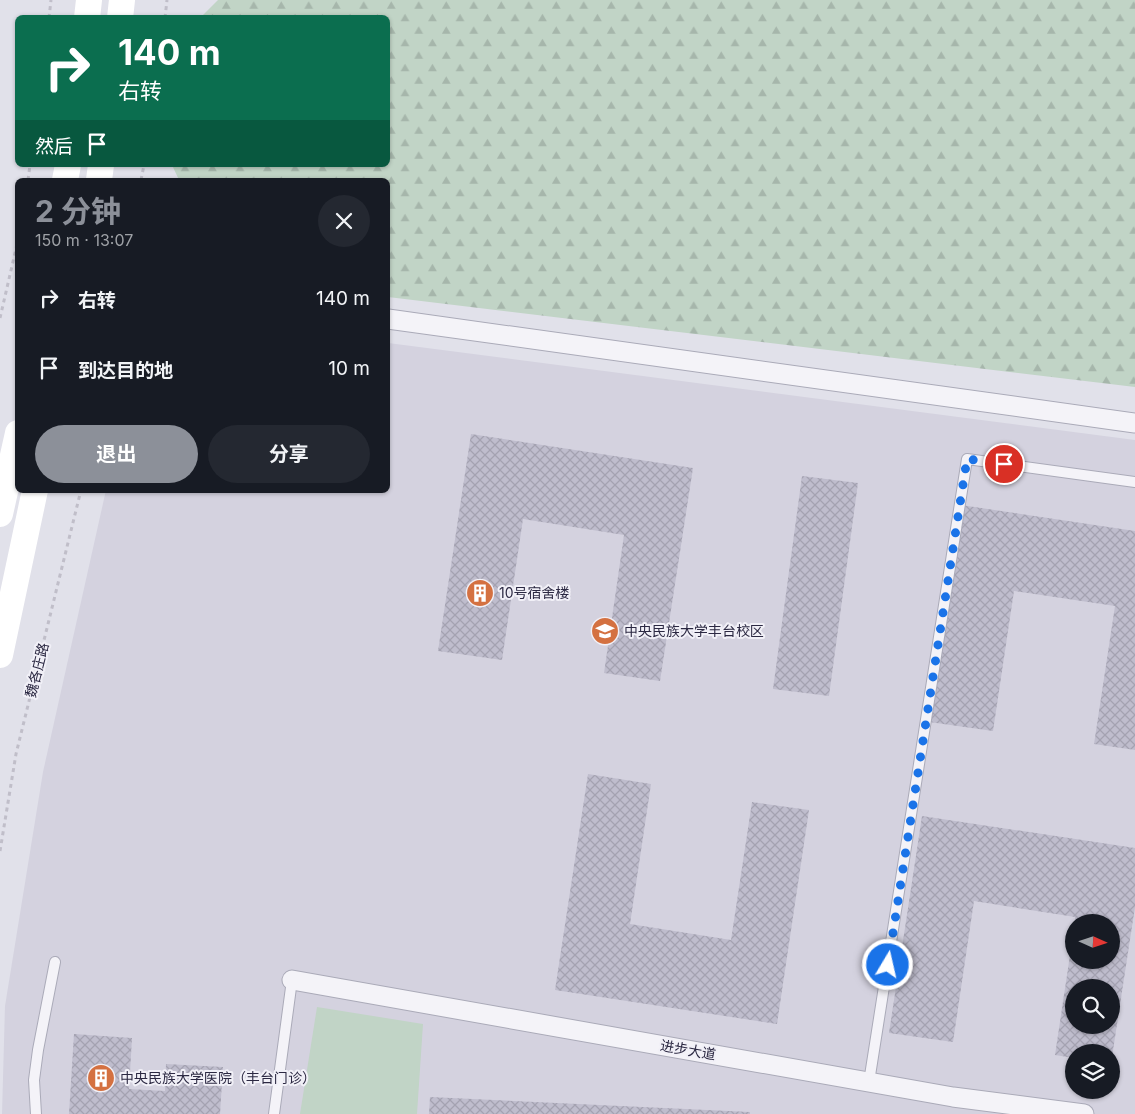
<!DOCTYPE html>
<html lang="zh">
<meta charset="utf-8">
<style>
:root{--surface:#171b24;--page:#242831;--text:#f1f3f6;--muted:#9ea1a6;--accent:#8c9099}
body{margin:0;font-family:Inter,"Noto Sans SC",sans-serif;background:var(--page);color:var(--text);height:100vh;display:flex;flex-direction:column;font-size:19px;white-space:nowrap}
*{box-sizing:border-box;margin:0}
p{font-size:16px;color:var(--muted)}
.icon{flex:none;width:28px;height:28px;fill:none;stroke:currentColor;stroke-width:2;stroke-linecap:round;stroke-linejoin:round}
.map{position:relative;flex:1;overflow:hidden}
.side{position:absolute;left:15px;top:178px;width:375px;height:315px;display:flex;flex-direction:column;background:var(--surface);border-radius:8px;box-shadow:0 1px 4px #0004}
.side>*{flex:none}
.banner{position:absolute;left:15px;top:15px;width:375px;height:152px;border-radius:8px;box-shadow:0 1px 4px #0004;background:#0b6e4f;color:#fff;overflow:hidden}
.needle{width:32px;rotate:93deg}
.buttons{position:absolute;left:1065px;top:914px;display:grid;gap:10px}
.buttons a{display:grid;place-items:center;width:55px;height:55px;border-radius:50%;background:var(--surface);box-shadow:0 1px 4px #0004;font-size:25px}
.pin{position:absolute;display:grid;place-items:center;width:42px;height:42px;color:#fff;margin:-21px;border:2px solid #fff;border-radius:50%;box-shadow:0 1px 5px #0007}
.me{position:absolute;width:55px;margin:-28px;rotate:9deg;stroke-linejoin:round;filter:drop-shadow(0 0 4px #0008)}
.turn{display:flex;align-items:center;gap:18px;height:105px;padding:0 20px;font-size:22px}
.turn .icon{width:65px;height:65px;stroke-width:2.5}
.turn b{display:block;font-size:35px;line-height:42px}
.then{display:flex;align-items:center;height:48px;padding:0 20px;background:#0003;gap:10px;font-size:19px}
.round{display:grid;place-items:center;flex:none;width:52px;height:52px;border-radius:26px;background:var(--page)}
.head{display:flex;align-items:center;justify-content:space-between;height:85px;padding:0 20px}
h1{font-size:30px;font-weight:700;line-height:38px;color:var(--accent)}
.action{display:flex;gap:10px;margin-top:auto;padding:10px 20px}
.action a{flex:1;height:58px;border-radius:30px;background:var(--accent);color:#fff;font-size:20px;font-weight:700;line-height:58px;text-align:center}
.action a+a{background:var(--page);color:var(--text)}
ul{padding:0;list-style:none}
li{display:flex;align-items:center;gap:15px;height:70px;padding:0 20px}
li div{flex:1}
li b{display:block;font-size:19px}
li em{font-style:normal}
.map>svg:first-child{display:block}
.built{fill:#d4d2df;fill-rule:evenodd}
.grass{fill:#c1d4c6}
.forest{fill:url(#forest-firs)}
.building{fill:url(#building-cross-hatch);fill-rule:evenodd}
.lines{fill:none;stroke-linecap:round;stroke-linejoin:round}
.lane-casing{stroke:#aaaab8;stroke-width:12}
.street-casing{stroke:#aaaab8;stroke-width:21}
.path{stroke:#c0bec9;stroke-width:3;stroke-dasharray:4 4;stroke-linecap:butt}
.lane{stroke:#f4f3f8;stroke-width:10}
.street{stroke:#f4f3f8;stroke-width:19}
.secondary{stroke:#fff;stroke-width:26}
.route{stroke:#1a73e8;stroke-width:9;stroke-dasharray:0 16.2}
.labels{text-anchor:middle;stroke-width:4;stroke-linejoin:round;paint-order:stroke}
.poi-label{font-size:14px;fill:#2b2842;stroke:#f1f0f7;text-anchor:start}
.street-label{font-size:14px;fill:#2b2842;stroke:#f1f0f7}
</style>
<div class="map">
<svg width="1135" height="1114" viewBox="0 0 1135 1114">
<defs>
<pattern id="forest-firs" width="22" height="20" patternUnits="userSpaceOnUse" patternTransform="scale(1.25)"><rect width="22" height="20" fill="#c1d4c6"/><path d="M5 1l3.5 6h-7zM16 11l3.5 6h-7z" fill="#a6b6ab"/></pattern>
<pattern id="building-cross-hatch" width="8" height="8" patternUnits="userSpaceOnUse" patternTransform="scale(1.25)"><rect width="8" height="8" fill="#bfbdcd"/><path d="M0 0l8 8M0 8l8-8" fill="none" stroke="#a4a2b1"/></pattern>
</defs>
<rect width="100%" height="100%" fill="#e1e1ea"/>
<!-- built -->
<path class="built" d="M388 343 1135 440V1114H2L5 1006 43 772 106 490H388ZM1074 922H1111V960H1074ZM1074 988H1111V1025H1074ZM1074 1052H1111V1090H1074Z"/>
<!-- grass -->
<path class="grass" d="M317 1007 423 1024 417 1114H300Z"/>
<!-- forest -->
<path class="forest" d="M218 0H1135V387L388 297V180H179L172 165H388V18L201 17Z"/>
<!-- building -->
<path class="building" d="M471 434 693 468 660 681 604 673 624 535 523 519 502 660 438 651Z
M802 476 858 483 829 696 773 689Z
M961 505 1135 531V750L1094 744 1115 606 1014 591 993 731 929 722Z
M588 774 651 784 630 924 731 940 752 802 809 810 777 1024 555 990Z
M922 816 1135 848V907L1112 1057 1111 1052H1074V1058L1055 1055 1073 935 1074 960H1111V922H1075V917L974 901 953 1042 889 1033ZM1074 988H1111V1025H1074Z
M74 1034 132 1038 129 1089 165 1091 166 1064 223 1067 220 1114H69Z
M430 1097 750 1112V1114H429Z"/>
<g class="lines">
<!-- lane casing -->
<g class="lane-casing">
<path id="lane" d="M869 1082 967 459 1135 482
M36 1114 34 1080 38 1050 55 962
M274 1114 292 980"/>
</g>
<!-- street casing -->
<g class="street-casing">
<path id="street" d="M388 319 1135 423
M292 980 953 1097 1084 1114"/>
</g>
<!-- path -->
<path class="path" d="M49 18 51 0
M165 18 167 0
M28 180 30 165
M141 180 144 165
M0 318 18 240
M0 851 16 754 81 490"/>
<!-- lane -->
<use href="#lane" class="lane"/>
<!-- street -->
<use href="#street" class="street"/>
<!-- secondary -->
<path class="secondary" d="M87 18 89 0
M120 18 122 0
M65 180 68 165
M99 180 101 165
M0 514 18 433
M0 655 35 490"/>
</g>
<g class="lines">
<!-- route -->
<path class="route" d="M888 965 967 459 1004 464"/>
</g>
<!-- icons -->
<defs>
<g id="building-disc" transform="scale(1.4375)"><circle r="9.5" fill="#d47141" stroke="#f1f0f7"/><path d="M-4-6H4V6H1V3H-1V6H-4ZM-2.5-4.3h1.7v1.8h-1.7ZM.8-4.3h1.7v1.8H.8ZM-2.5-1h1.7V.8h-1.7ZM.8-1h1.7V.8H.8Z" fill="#fff"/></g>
<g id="university-disc" transform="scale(1.4375)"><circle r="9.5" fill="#d47141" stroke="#f1f0f7"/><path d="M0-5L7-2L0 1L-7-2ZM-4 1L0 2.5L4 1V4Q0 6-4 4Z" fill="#fff"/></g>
</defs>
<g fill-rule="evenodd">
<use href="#building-disc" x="480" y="593"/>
<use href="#university-disc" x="605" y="631"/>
<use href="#building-disc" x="101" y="1078"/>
</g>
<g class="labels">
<!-- poi labels -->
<g class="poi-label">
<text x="499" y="598">10号宿舍楼</text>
<text x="624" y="636">中央民族大学丰台校区</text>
<text x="120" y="1083">中央民族大学医院（丰台门诊）</text>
</g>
<!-- street labels -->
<g class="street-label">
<text transform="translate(37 670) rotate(-76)" y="5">魏各庄路</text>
<text transform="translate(688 1050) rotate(10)" y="5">进步大道</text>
</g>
</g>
</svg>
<div class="buttons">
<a><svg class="needle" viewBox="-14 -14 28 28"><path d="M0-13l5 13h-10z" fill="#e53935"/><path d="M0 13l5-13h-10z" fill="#9ea1a6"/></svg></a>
<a><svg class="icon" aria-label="search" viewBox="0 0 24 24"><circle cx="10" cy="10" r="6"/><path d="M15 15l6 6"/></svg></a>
<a><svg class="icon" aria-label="layers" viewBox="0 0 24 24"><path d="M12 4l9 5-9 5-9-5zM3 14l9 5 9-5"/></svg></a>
</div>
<div class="pin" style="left:1004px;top:464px;background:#d93025"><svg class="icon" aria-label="arrive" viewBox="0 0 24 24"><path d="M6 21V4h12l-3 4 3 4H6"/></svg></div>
<svg class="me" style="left:888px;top:965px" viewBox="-20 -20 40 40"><circle r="17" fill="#1a73e8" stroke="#fff" stroke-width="3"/><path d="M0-11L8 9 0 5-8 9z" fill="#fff"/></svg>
<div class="banner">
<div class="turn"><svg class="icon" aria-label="right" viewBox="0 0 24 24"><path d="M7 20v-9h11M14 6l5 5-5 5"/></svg><div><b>140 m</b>右转</div></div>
<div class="then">然后<svg class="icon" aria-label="arrive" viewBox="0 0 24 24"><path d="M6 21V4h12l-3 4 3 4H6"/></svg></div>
</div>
<section class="side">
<div class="head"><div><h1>2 分钟</h1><p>150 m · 13:07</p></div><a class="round"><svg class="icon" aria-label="close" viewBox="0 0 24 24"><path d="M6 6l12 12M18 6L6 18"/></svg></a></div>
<ul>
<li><svg class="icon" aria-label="right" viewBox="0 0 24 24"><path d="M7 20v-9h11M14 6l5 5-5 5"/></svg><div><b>右转</b></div><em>140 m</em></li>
<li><svg class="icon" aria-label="arrive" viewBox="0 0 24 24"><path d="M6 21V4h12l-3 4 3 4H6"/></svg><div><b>到达目的地</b></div><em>10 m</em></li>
</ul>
<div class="action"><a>退出</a><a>分享</a></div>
</section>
</div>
